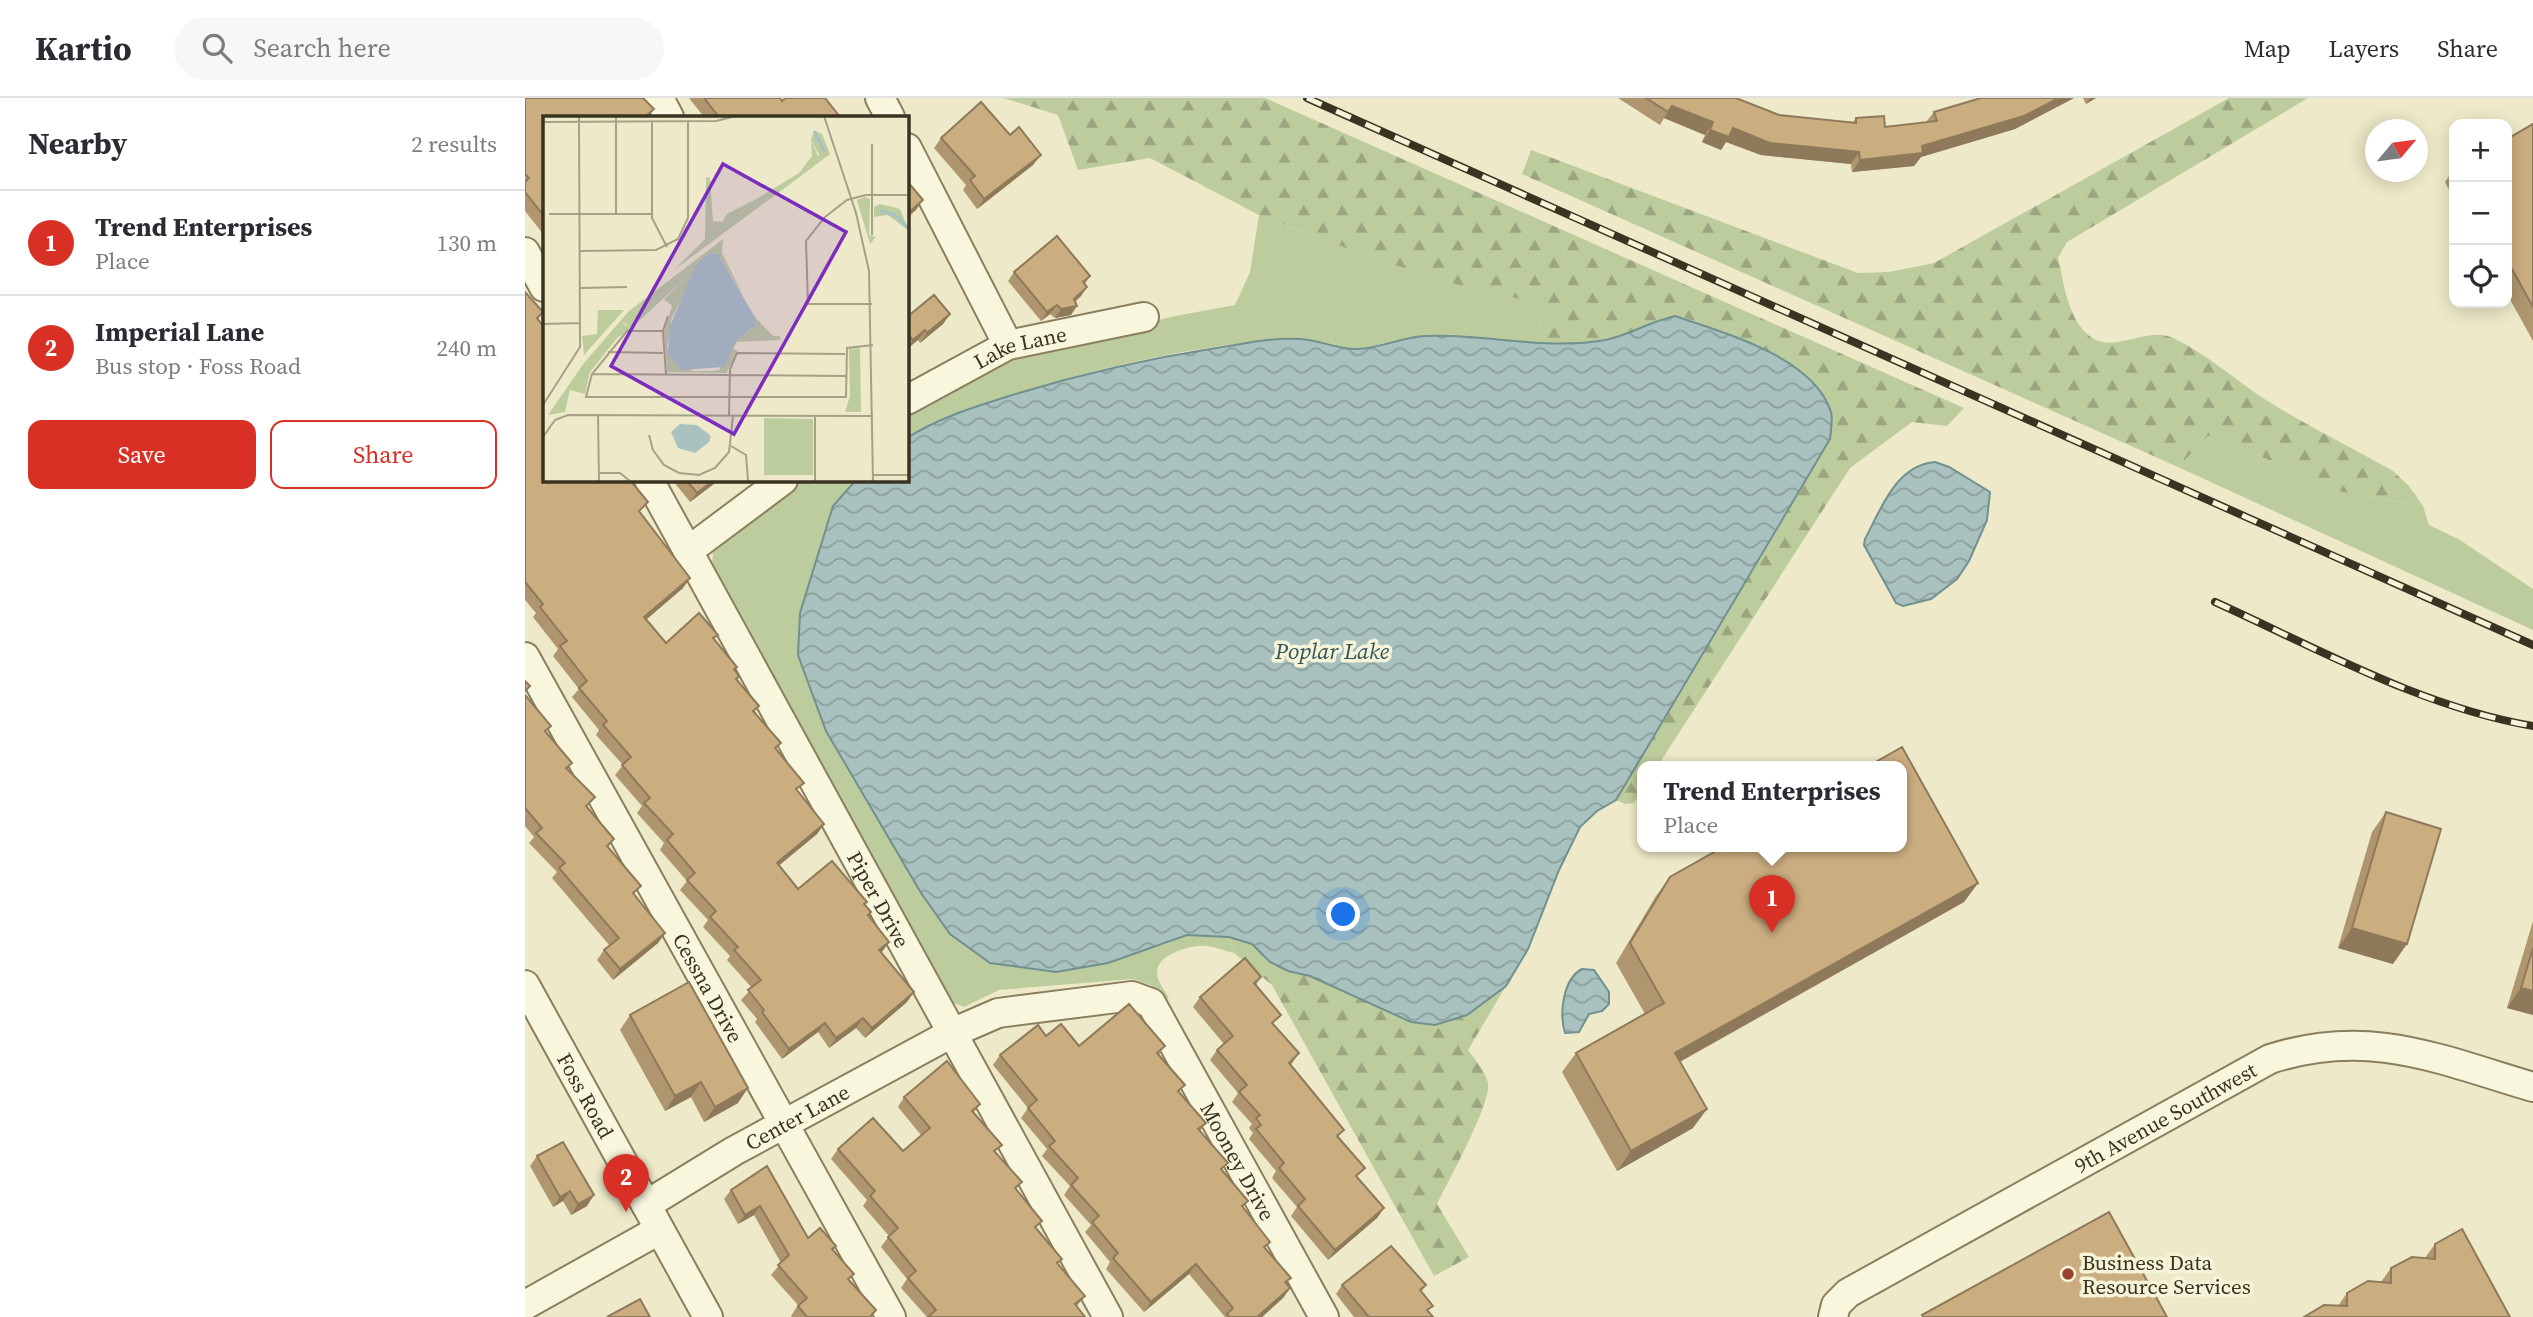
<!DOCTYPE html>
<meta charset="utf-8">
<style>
body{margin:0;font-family:"Source Serif 4",serif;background:#f7f7f7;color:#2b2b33}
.controls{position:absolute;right:21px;top:21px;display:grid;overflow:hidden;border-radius:14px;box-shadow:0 4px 18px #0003}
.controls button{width:63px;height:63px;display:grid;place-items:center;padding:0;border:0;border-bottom:2px solid #e1e1e2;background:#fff;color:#2b2b33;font:35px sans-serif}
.compass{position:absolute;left:1840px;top:21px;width:63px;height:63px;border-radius:50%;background:#fff;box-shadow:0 4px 18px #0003;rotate:61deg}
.you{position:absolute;left:819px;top:817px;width:24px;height:24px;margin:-18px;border:5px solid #fff;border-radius:50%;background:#1a73e8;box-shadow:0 0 0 10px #1a73e833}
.badge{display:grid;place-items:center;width:46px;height:46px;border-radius:50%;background:#d93025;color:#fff;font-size:23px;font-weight:700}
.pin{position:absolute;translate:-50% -58px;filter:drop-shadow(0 2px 4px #0008)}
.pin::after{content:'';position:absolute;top:37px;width:24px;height:21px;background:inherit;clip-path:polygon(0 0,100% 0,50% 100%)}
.popup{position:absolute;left:1112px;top:663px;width:270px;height:91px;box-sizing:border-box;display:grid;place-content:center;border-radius:14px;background:#fff;filter:drop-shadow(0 2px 5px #0005);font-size:23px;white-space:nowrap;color:#7c7c81}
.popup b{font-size:26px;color:#2b2b33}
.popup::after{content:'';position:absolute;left:50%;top:100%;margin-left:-14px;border:14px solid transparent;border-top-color:#fff}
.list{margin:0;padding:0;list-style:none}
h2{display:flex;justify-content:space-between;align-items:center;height:91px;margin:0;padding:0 28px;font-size:30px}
h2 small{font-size:23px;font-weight:400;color:#7c7c81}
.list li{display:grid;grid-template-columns:46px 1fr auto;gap:21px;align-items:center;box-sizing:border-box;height:105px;padding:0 28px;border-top:2px solid #e1e1e2}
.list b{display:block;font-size:26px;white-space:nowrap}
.list p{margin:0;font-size:23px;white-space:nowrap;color:#7c7c81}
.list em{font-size:23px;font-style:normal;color:#7c7c81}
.actions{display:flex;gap:14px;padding:21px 28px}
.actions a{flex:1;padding:16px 0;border:2px solid #d93025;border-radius:14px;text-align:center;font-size:24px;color:#d93025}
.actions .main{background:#d93025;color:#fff}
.icon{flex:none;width:38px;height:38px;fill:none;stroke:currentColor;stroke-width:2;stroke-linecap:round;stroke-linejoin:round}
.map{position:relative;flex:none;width:2008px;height:1219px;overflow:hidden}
header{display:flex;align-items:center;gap:42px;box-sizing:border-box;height:98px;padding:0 35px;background:#fff;border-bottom:2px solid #e1e1e2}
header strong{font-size:33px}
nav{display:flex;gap:38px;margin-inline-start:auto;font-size:24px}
.search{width:490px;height:63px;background:#f7f7f7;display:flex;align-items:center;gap:18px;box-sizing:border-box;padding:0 24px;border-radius:38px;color:#7c7c81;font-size:26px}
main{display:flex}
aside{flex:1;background:#fff}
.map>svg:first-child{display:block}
.grass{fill:#bdcc9d}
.forest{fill:url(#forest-firs)}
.water{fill:url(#water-waves);stroke:#70918f;stroke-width:2}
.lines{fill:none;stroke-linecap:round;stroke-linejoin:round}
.minor-casing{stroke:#8a7e5e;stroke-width:32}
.minor{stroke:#f8f6dc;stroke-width:28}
.rail-casing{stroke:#3b3321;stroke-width:8}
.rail{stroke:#f5f3d8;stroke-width:5;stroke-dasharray:16;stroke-linecap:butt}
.wall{fill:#af966e}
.shaded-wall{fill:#8e7a5a}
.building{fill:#cbae80;stroke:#8e7a5a;stroke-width:2}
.poi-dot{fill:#97442f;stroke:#f5f3d8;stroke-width:2.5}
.labels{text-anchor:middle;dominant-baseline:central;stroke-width:7;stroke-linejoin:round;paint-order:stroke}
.street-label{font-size:21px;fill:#3b3321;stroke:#f5f3d8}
.poi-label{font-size:21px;fill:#3b3321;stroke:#f5f3d8;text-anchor:start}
.water-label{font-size:23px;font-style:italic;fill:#31545a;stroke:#f5f3d8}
.inset-river{fill:none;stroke:#a9c2c0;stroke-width:3.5}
.inset-road{fill:none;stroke:#a6a186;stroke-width:2}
.view{fill:#7b2cbf;fill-opacity:0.15;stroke:#7b2cbf;stroke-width:3.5}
.inset-edge{fill:none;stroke:#3b3321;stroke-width:3.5}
</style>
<header>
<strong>Kartio</strong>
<div class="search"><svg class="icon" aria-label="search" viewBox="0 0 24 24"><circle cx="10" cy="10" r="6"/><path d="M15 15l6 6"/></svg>Search here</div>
<nav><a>Map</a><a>Layers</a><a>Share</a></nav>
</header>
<main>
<aside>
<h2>Nearby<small>2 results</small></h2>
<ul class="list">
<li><span class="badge">1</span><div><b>Trend Enterprises</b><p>Place</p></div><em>130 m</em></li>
<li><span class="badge">2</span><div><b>Imperial Lane</b><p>Bus stop · Foss Road</p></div><em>240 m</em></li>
</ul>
<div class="actions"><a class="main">Save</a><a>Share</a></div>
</aside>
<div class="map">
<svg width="2008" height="1219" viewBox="0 0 2008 1219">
<defs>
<pattern id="forest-firs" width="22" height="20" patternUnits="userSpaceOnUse" patternTransform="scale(1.75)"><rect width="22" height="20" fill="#bdcc9d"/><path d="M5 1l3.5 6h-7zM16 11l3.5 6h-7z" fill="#9ba680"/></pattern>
<pattern id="water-waves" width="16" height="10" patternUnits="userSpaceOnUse" patternTransform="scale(1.75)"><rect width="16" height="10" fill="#a9c2c0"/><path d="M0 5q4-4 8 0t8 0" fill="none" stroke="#8b9e9c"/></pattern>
</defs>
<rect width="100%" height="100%" fill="#eeeac9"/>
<g class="grass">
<path d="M734,117C826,152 912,182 1009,204C1020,217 1015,230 1012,246C975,245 938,237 901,238C878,239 857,250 833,251C812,252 792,240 771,241C676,245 580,268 489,296C452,308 414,319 382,340V313L483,259L650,218L710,207L725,174Z"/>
<polygon points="1683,338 1691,338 1812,393 1898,408 1904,427 1935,442 2008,491 2008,532 1653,369"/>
<path d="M277,382H331L308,408L275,515L273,557L301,633L396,795L425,836L465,865L638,847L662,837L704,839L709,855C700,853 691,849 682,848C668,846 631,856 632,875C632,883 640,893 644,900L641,902L626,887L608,881L474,892L439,909L426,904L187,467L188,452L192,445Z"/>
</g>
<g class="forest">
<path d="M479,0H740L1439,310L1422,328L1387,324L1325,370L1132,669H1118L1117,691L1109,705L1100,706L1091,702L1305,341C1313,275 1239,249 1187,231C1176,227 1159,217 1147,218C1130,220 1122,230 1108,234C1076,244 1045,246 1012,246C1015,230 1020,217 1008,204L926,185L848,160L734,117L625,60L553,72L533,17Z"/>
<path d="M1704,0H1783L1542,144L1533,160C1539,185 1542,216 1561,235C1586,260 1620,227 1648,240C1681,255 1710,282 1741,302C1782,328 1826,349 1868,373L1884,388L1898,408L1812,393L1691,338H1683L1653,369L997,76L1006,52L1333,175L1364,174L1409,165Z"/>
<path d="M704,839L727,846L746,864L763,873L785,878L886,924L910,927L942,917L981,888L943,952C950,962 960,972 963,985C967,1004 923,1084 912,1106L944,1159L909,1178L747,887L709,855Z"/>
</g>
<g class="water">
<path d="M1150,218C1199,235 1289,259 1306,314C1308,322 1306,332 1305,341L1091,702L1072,713L1055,729L1034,772L1003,851L981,888L942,917L910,927L886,924L785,878L763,873L745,864L727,846L704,839L662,837L583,865L531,874L465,865L425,836L396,795L301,633L273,557L275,515L308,408L331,382H382V340C413,320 449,309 484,298C552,277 620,261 691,250C718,246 747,239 775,241C795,242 814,252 833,251C856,250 878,239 900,238C961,235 1018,253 1080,242C1106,237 1125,223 1150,218Z"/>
<path d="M1410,364L1424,369L1465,394L1462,422L1444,463L1432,481L1406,501L1378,508L1371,505L1339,447L1340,441C1356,411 1371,367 1410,364Z"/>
<path d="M1057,871L1069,872L1084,894V906L1077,913L1064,916L1054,934L1040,935C1034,915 1038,881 1057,871Z"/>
</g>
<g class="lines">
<g class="minor-casing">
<g id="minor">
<polyline points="134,0 144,19"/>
<polyline points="355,0 365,19"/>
<polyline points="382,50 483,247"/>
<polyline points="0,154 19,189"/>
<path id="s1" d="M382,302L483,247L619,219"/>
<path id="s2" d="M124,382L583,1219"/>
<polyline points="163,453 258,382"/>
<path id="s3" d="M0,559L366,1219"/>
<path id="s4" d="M0,887L183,1219"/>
<path id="s5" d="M121,1107L209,1053L427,935L473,915L607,898L626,905L799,1219"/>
<polyline points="0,1207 134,1132"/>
<path id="s6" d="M1308,1219L1311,1207L1323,1195L1745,961C1844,929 1913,961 2008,989"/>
</g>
</g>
<use href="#minor" class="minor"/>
<g class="rail-casing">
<g id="rail">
<polyline points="782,0 2008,547"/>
<path d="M1690,504C1792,550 1896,609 2008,628"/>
</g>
</g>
<use href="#rail" class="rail"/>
</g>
<g class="wall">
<polygon points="0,0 129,11 123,19 19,19 19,137 0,113"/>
<polygon points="164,0 255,0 257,3 315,19 179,19"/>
<polygon points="1093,0 1211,0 1254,17 1328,24 1331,20 1360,29 1401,24 1409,14 1456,0 1549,0 1490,31 1396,59 1389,68 1327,74 1326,66 1236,57 1201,44 1196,52 1177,44 1180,37 1139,20 1135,27"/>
<polygon points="1558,0 1571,0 1561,6"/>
<polygon points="2008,26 2008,243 1982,196 1982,41"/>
<polygon points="416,40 508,67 452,111 438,92 441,87 409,50"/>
<polygon points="1929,71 1929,101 1920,84"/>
<polygon points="489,174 565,178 560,186 556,198 550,203 546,217 530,220 525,216 516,223 483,183"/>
<polygon points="0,194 18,214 13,221 19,382 115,415 158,490 121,522 141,545 189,542 214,578 212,582 252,651 273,693 299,726 292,736 254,767 273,791 342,804 340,807 344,817 364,844 356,855 382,904 340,940 331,930 304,950 293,934 257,961 230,924 232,921 216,902 227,890 202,862 205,858 178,829 183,822 155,792 162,783 135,752 139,745 112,715 117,708 90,677 98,667 71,637 74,632 47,599 54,591 28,558 33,551 8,519 11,515 0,502"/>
<polygon points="425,216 418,226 395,245 393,242 382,251 382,219"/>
<polygon points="150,382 194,382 165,404 149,384"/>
<polygon points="0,597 43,671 62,710 89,741 83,749 109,797 140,835 133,845 88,882 72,862 79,852 85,848 27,780 32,774 4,745 9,739 0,728"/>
<polygon points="1861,714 1868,866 1813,850 1847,734"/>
<polygon points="1145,779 1453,785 1439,804 1155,964 1168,1030 1092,1073 1037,974 1051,955 1120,916 1091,865 1131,798"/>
<polygon points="2008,823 2008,917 1982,910"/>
<polygon points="736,879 731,887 749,928 774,955 766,967 814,1039 833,1080 859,1110 852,1120 803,1162 766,1118 772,1109 747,1080 751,1073 724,1041 728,1035 724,1030 727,1026 707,1004 713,995 685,962 692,952 699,946 668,909 675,899"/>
<polygon points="105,917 213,1005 179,1024 166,999 140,1013 95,932"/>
<polygon points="521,938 554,948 640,948 634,956 655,995 681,1025 675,1033 718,1110 745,1144 740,1150 762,1186 765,1190 758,1200 737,1219 700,1219 664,1176 619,1214 581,1171 585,1164 560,1134 566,1127 539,1097 545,1088 517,1058 522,1051 496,1020 503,1010 468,967 475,957"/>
<polygon points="379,999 455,1006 449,1014 492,1091 511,1131 533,1167 560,1198 551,1209 560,1219 402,1219 376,1190 382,1181 356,1149 364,1138 338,1108 342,1102 306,1061 313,1051 378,1053 396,1037 373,1009"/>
<polygon points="12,1058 62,1108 46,1117 38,1103 28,1109 5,1068"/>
<polygon points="242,1068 283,1140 311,1148 308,1152 324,1182 351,1212 346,1219 267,1219 266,1218 273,1207 246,1177 256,1165 229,1117 213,1126 199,1101 206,1092"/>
<polygon points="1910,1146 1985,1219 1813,1208 1822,1195 1856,1184 1866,1170 1900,1160"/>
<polygon points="817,1187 901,1187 896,1194 903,1214 908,1219 829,1219 811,1196"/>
</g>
<g class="shaded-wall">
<polygon points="1534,0 1549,0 1490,31 1396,59 1389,68 1327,74 1335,62 1397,48"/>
<polygon points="1565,0 1571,0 1561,6"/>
<polygon points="1147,8 1188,24 1180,37 1139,20"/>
<polygon points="1208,30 1334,54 1326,66 1236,57 1201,44 1196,52 1177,44 1185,32"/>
<polygon points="516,57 508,67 452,111 459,101"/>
<polygon points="398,102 391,112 382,120 382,116"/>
<polygon points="562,189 556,198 543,210 549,201"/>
<polygon points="532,207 525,216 516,223 522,214"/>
<polygon points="552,208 546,217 530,220 536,211"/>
<polygon points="425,216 418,226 395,245 402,235"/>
<polygon points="400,232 393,242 382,251 388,242"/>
<polygon points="189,382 194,382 165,404 172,395"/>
<polygon points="165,480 158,490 112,529 119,519"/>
<polygon points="299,726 292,736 245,775 252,765"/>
<polygon points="1453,785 1439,804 1136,974 1150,955"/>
<polygon points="1827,830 1882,846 1868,866 1813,850"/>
<polygon points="140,835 133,845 88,882 95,871"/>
<polygon points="364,844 357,854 347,862 354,852"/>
<polygon points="1996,890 2008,893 2008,917 1982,910"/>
<polygon points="389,894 382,904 340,940 347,930"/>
<polygon points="338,920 331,930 304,950 311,940"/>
<polygon points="300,925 293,934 257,961 264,951"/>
<polygon points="176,984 166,999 140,1013 150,998"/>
<polygon points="223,990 213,1005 179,1024 190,1009"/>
<polygon points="1182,1011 1168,1030 1092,1073 1106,1053"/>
<polygon points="45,1093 38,1103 28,1109 35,1099"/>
<polygon points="69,1097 62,1108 46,1117 53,1106"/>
<polygon points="235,1108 229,1117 213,1126 220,1117"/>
<polygon points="859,1110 852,1120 803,1162 810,1152"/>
<polygon points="671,1166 664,1176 619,1214 626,1204"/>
<polygon points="765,1190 758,1200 737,1219 732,1219"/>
</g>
<g class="building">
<polygon points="0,0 118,0 129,11 120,19 19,19 19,118 0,94 0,84 4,80 0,76"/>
<polygon points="179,0 255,0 257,3 261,0 300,0 315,19 194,19"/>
<polygon points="1121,0 1211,0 1254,17 1331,25 1331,20 1359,18 1360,29 1412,23 1409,14 1456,0 1534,0 1499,18 1397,48 1398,55 1335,62 1334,54 1245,45 1208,30 1204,39 1185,32 1188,24 1147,8 1143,14"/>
<polygon points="456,4 485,37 494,29 516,57 459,101 445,82 450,78 416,40"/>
<polygon points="2008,26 2008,209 1982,162 1982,41"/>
<polygon points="382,83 398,102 382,116"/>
<polygon points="532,138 565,178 558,184 562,189 549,201 552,208 536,211 532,207 522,214 489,174"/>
<polygon points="0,194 18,214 12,220 19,229 19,382 105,382 123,404 114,413 165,480 119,519 141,545 174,515 193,537 188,540 212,569 209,571 214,578 211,581 234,608 228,613 256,645 250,650 279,685 271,691 299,726 252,765 273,791 307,763 342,804 339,806 346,814 343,817 364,844 354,852 389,894 347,930 338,920 311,940 300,925 264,951 237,914 239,912 223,892 236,882 209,852 213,849 185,819 191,813 162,782 170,775 142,742 148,736 119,705 125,700 97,667 106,659 78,627 82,623 54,590 62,583 35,548 42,543 15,509 18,506 0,484"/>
<polygon points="409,197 425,216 402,235 400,232 388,242 382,235 382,219"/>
<polygon points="161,382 189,382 172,395"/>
<polygon points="0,583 5,588 0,593"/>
<polygon points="0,597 26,628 20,633 47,665 41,670 70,699 61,708 89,741 82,748 116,788 108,795 140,835 95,871 79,852 94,840 34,770 40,765 11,735 17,730 0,710"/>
<polygon points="1377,649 1453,785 1150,955 1182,1011 1106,1053 1051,955 1139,905 1105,845 1145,779 1198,749 1376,749 1376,669 1342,669"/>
<polygon points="1861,714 1916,731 1882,846 1827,830"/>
<polygon points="2008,850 2008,893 1996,890"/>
<polygon points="720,860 736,879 729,885 756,917 747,925 774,955 764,965 819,1032 812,1038 840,1070 831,1078 859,1110 810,1152 773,1108 780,1101 754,1070 759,1065 731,1031 736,1027 731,1020 735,1017 714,994 722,987 692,952 708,938 675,899"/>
<polygon points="164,884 223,990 190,1009 176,984 150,998 105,917"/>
<polygon points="604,906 640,948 632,955 660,987 653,993 681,1025 673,1031 703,1065 696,1071 723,1103 717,1108 745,1144 739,1149 766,1180 760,1184 765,1190 732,1219 704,1219 702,1216 708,1210 671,1166 626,1204 588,1160 593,1155 567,1124 574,1118 546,1087 553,1080 524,1048 530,1043 503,1010 512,1002 475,957 513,927 521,938 536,926 554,948"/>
<polygon points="422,963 455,1006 447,1013 477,1047 469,1053 497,1084 490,1090 517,1123 510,1129 537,1161 532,1165 560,1198 550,1206 560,1219 403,1219 411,1212 383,1180 391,1173 363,1139 373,1130 345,1098 350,1093 313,1051 348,1020 378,1053 405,1030 379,999"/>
<polygon points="38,1044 69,1097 53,1106 45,1093 35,1099 12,1058"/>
<polygon points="242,1068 283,1140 295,1130 311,1148 307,1151 329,1176 323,1181 351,1212 345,1219 282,1219 273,1208 282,1200 253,1167 264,1157 235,1108 220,1117 206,1092"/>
<polygon points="1584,1114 1642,1219 1398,1219 1397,1217"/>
<polygon points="1937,1131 1985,1219 1779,1219 1799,1207 1822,1208 1822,1195 1843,1183 1866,1185 1866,1170 1887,1159 1910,1161 1910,1146"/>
<polygon points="866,1148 901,1187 895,1192 908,1208 902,1212 908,1219 844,1219 817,1187"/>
<polygon points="115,1201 125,1219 82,1219"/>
</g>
<circle class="poi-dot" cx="1543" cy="1176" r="7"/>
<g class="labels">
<g class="street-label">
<text stroke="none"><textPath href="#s1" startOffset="126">Lake Lane</textPath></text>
<text stroke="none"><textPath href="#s2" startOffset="478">Piper Drive</textPath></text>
<text stroke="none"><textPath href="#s3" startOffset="378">Cessna Drive</textPath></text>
<text stroke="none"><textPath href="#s4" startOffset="126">Foss Road</textPath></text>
<text stroke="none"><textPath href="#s5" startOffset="175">Center Lane</textPath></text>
<text stroke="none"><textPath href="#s6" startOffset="392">9th Avenue Southwest</textPath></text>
<text stroke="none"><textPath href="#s5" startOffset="737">Mooney Drive</textPath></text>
</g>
<g class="poi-label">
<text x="1557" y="1164">Business Data<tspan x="1557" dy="24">Resource Services</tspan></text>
</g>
<g class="water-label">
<text x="807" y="553">Poplar Lake</text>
</g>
</g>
<g transform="translate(18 18)">
<rect width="366" height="366" fill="#eeeac9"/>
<path d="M268,23L275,41L258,60L197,105L196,99L215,82L256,57L269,40ZM322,81L327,83L326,119L333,121L327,128L314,84ZM145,160L149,162L128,204L124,232L149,255H170L176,254L192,226H194L190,233L195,235L183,257L124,256L121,216L129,190L121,183ZM79,207L90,213L75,221L47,256L42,278L27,274L22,296L5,299L41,247L81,214ZM317,232L318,296H302L307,280L306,233Z" fill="#bdcc9d"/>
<path d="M272,15L279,18L287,38L258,60L276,39L268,23ZM163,61L167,62L170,105L179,106L184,98L215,82L196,99L197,105L131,154L162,123ZM337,88L357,93L366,115L345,99L331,101V91ZM180,123L179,137L200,179L175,138L167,137L154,147L149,162L145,160L88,212L80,206L81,214L45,249L41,247L86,195ZM55,194H81L41,239L39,220L54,218ZM212,201L230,220H237V224L192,226L210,212Z" fill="#bdcc9d"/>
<path d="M221,302L270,303V359H221Z" fill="#bdcc9d"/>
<path d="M167,137L175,138L212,201V210L192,226L181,251L139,254L125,238L126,212L154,147ZM137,308L154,309L168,320L166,326L152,337L135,332L128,316Z" fill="#a9c2c0"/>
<path class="inset-river" d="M271,15L282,36M337,95L352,99L366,113"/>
<path class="inset-road" d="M73,0V98M281,0L313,97L326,155L330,365M0,6L173,5L193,0M109,6V102L124,131M329,28V119M6,98H109M37,135L113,134L135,123L145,102V6M37,172L84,171M329,188H265L263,125L282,101L304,84L323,79H366M0,208L37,207M120,215H84L49,258L43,281H303L304,232L330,229M65,236L120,237M49,258L303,260M123,259L120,215L125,200M0,289L37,231L36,0M55,299L56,365M186,299L187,253L194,237L302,238M272,300V365M106,319L110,334L121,349L136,357L156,359L172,352L186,336L190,300M0,321L12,304L25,299L330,300M188,330L203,339L205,365M56,357H77L87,365M330,359H366"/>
<path class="view" d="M180,48L303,116L191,318L68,250Z"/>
<rect width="366" height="366" class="inset-edge"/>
</g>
</svg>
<div class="controls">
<button>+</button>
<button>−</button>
<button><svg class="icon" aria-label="locate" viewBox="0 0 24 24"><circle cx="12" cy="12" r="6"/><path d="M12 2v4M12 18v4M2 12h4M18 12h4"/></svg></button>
</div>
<svg class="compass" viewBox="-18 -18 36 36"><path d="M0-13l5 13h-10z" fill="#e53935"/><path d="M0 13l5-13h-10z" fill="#7c7c81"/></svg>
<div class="you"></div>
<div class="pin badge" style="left:1247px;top:835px">1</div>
<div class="popup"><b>Trend Enterprises</b>Place</div>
<div class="pin badge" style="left:101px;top:1114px">2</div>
</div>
</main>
